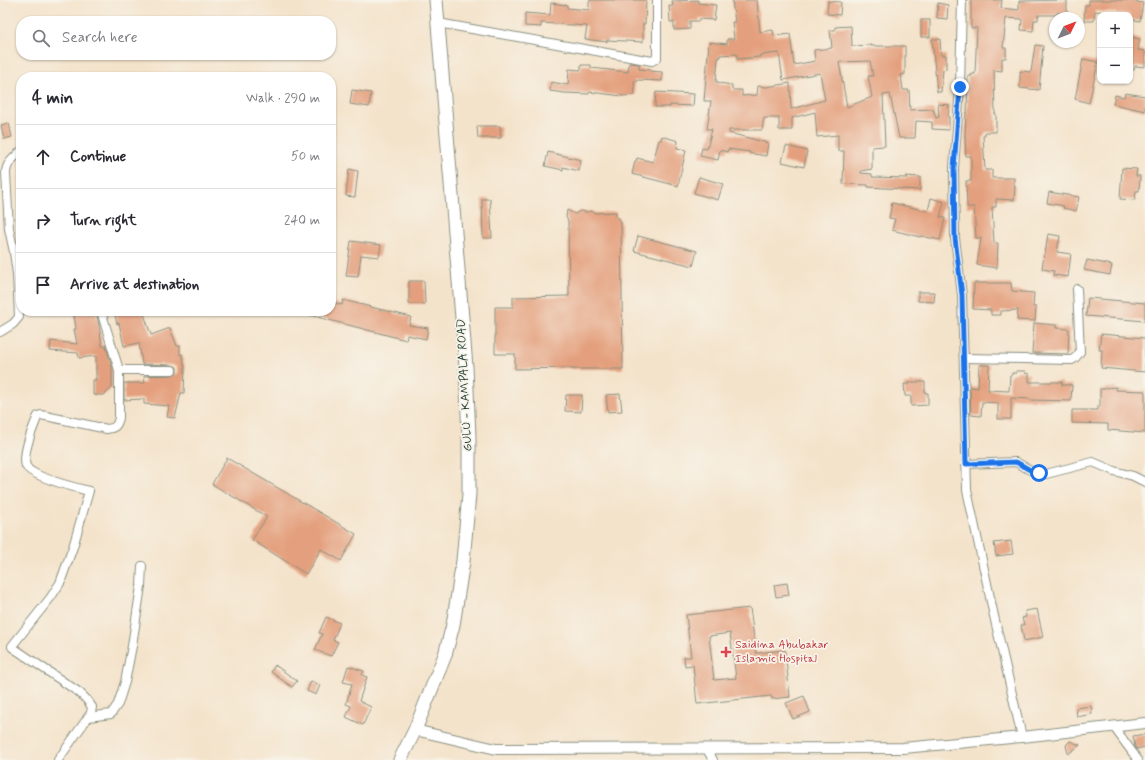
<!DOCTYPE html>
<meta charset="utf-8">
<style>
body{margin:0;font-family:Mynerve,sans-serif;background:#f2f2f3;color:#2b2b33}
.controls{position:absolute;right:12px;top:12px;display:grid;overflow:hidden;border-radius:8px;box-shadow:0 1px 3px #0004}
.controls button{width:36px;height:36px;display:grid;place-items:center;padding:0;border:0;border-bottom:1px solid #e1e1e2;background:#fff;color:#2b2b33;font:20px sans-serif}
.compass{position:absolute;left:1049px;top:12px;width:36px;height:36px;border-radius:50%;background:#fff;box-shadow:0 1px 3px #0004;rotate:47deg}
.stop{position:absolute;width:12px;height:12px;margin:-9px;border:3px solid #1a73e8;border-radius:50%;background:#fff}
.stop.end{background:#1a73e8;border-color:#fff;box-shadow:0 1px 4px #0008}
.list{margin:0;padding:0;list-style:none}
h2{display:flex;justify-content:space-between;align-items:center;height:52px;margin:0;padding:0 16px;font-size:17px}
h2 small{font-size:13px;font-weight:400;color:#7c7c81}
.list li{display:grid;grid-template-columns:26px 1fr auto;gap:12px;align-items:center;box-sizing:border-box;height:64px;padding:0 16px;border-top:1px solid #e1e1e2}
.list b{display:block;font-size:15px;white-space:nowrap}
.list em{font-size:13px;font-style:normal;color:#7c7c81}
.icon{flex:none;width:22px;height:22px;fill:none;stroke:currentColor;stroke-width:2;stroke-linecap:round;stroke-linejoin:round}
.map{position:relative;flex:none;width:1145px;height:760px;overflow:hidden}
.search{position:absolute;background:#fff;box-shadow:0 1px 3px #0004;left:16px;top:16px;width:320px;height:44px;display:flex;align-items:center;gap:10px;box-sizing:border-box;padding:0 14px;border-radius:16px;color:#7c7c81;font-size:15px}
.panel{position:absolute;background:#fff;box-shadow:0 1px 3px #0004;left:16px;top:72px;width:320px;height:244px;border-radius:16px}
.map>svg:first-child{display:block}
.building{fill:#e4a07e;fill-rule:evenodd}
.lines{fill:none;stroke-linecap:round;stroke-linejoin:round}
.minor-casing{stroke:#8a9080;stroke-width:10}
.tertiary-casing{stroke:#8a9080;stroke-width:12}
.primary-casing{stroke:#8a9080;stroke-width:15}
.minor{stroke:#fff;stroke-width:8}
.tertiary{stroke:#fff;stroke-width:10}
.primary{stroke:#fff;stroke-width:13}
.route{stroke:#1a73e8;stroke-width:5}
.health-dot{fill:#e0444e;stroke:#f7f3e8;stroke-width:1.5}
.labels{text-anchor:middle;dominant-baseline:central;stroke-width:3.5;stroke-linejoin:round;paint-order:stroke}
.street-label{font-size:12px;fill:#1f3d34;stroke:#f7f3e8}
.health-label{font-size:12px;fill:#be3a42;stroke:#f7f3e8;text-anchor:start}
</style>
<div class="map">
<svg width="1145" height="760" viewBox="0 0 1145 760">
<rect width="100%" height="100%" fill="#f7f3e8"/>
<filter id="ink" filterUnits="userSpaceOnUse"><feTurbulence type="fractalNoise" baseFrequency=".025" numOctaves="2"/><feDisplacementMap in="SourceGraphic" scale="8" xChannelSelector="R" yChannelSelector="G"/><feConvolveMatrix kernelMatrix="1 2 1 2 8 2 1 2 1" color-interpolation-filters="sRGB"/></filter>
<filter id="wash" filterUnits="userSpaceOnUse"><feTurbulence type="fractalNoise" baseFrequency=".012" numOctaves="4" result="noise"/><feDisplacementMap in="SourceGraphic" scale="16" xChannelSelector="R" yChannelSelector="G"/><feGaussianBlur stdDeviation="0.9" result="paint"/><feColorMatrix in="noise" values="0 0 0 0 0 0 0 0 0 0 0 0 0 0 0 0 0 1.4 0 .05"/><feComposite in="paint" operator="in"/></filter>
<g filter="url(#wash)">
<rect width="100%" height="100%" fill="#f4e3cb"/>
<g id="blocks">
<g class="building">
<polygon points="592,0 646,0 645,24 643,24 643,42 607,40 607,42 585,39 587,26 541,23 541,27 525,26 525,13 550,15 551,3 567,5 567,8 589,10 589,1"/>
<polygon points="698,0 698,3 716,5 714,20 699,19 699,21 690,21 690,29 674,30 674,22 670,22 669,6 673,6 672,1"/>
<path d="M732,0H757L760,32L773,30L774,36L790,34L794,65L815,61L814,50L832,48L830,30H835V27L851,26L852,46L871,45V46H905V74L901,75L903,90H909L910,110L933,109L936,118L939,117L938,104L949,105L948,117H949V130L932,129V122L916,121L915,138H899L890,94L883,95L885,146L872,147V169L861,171V173L872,174V177L907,178L906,176L920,177V190L868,187V185L843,184L844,151H838V135L817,137L815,112L792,118V130H779V118H764L762,130H729V133L768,143L766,156L749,153L750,152L728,149L727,152L720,150L718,160L700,156L702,148L707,149L712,129H707L711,101H704L709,42L727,44V39H734L732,22H735ZM779,53L783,80L820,73L825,100L791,109L790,83L766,87L758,86L757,95L742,96V90H732V85L719,83V82H716L718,58H720V55L737,54V59L760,57V55ZM870,61L873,76H868L872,97L847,107L839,62Z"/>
<polygon points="971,0 1002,0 1001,8 1019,10 1019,1 1067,0 1067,13 1057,13 1057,15 1038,15 1038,20 1034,20 1033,31 1021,30 1022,19 1006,18 1003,48 1006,48 1006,58 1002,58 1002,71 994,70 995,114 996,114 996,132 985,132 985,136 983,136 985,170 992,170 992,178 1014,178 1014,185 1015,186 1014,200 996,199 996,207 992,207 994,243 998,243 997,268 977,265 981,238 976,238 974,207 967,207 966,181 971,181 971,156 966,156 965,137 966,113 967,113 968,76 972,76 971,74 975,74 977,28 971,28"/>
<polygon points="1089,0 1128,0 1143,3 1140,21 1130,19 1130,15 1128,14 1095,11 1094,21 1084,21 1085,5 1089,5"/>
<polygon points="828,1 841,2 840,15 827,14"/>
<polygon points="938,3 948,5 947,19 937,18"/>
<rect x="921" y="20" width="9" height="17"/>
<polygon points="1130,37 1140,39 1138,50 1145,51 1145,67 1135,66 1134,70 1130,70"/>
<polygon points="932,39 940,39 941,55 946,55 946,69 943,70 941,92 937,92"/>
<polygon points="1035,45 1043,46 1039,90 1020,88 1020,71 1031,72"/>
<polygon points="1083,59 1098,62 1089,103 1075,99"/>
<polygon points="629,63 639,64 639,69 651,70 650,71 662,72 662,81 638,80 638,81 634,81 635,95 622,96 590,92 589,94 564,93 550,91 551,82 568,85 569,69 581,70 581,65 591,65 591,68 628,72"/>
<polygon points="352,90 371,93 369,107 350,104"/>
<polygon points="656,92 694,94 693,106 670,105 670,107 655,107"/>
<polygon points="1125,93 1145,96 1145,111 1113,104 1115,95 1124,97"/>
<polygon points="9,123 12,137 4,139 1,125"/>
<polygon points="477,126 500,126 501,138 478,138"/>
<polygon points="662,136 678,141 677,148 686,150 678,186 632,174 635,161 636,161 637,158 653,162 659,140 661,140"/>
<polygon points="786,146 807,151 804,167 782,162"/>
<polygon points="548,152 581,160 579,171 563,167 563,170 545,166"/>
<polygon points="1122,168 1137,169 1136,176 1140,176 1139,191 1136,191 1135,200 1120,199"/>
<polygon points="349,169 358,171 355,197 346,196"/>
<polygon points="699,177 723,184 718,200 694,193"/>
<polygon points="1049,192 1079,197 1076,211 1063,208 1064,206 1047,203"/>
<polygon points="931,198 944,202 940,217 945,218 940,240 921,236 920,237 892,230 895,219 889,218 892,203 928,211"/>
<polygon points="482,199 490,199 492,238 483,238"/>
<polygon points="567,210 575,214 580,211 586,212 591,211 595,213 616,212 616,217 619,218 621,223 623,369 570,369 570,368 515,369 515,354 495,354 495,307 513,307 513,297 569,296 568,221 566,217"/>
<polygon points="1048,234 1060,236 1057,252 1071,254 1068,277 1053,275 1054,271 1042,269 1044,254 1045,254"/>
<polygon points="638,236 697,251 693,266 634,251"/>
<polygon points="351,241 381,245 379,257 361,255 358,277 346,276"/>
<polygon points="1087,260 1112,265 1110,275 1084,270"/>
<polygon points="409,281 424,281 425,304 409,304"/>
<polygon points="974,283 1011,283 1012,291 1034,293 1033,307 1036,307 1035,321 1017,320 1018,310 1001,311 1001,315 991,315 991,310 973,309"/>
<polygon points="918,292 935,292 934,302 918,301"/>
<polygon points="1088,298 1145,303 1145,321 1086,316"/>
<polygon points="343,300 411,317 409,325 428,328 426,339 407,335 406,340 306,314 306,311 331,311 331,302 342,305"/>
<polygon points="96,311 99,325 102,346 106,346 112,367 112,388 104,395 93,395 93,380 96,380 96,356 79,358 78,353 50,351 51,341 77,344 74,329 76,329 74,314"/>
<polygon points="114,311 143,311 151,335 170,328 177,346 180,346 180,355 182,354 185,368 184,393 181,393 175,418 167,417 169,406 144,404 144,399 124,400 124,383 145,383 144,376 172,375 177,373 177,367 172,365 142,364 139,343 124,346 119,323 117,324"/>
<polygon points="1034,323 1056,325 1056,328 1069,329 1068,354 1032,353"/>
<polygon points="1101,334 1145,338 1145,372 1101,368 1102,350 1099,350"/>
<polygon points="979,365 989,365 988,390 1009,391 1010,375 1012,375 1012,373 1016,373 1016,371 1025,371 1025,373 1029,374 1029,382 1062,382 1062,385 1072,385 1071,401 1030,400 1030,399 1011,398 1011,419 998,419 998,403 982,402 981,416 971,415 970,387 978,388"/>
<polygon points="910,382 925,382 925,393 928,393 928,405 911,406 911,396 905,396 904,384 910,384"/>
<polygon points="1116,387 1116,390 1145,391 1145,433 1108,430 1108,424 1072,423 1072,410 1098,410 1098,406 1100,407 1100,389 1105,389 1105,388"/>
<polygon points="620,394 622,411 608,412 606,395"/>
<polygon points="566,395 582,395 581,412 565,411"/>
<polygon points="227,458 356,534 341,561 321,549 306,574 252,540 267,517 212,484"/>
<polygon points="1011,541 1013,554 996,556 994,543"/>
<polygon points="787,583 789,595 776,597 774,585"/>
<path d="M750,608L756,653L785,650L790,697L772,699L771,696L697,704L693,665L685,666L684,657H691L686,615ZM730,633L736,678L714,680L709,636Z"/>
<polygon points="1037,609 1043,637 1024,641 1021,625 1024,625 1022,618 1026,617 1025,611"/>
<polygon points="326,617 340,623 333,640 338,642 331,656 315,650 322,634 319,633"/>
<polygon points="275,665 297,681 292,687 271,672"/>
<polygon points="348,666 364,671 362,675 367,677 359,701 371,707 363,725 346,717 351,706 346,704 352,684 343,682"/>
<polygon points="311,681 320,685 316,695 307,691"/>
<polygon points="804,696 810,712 793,719 786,703"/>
<polygon points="1091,706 1092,714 1077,717 1076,708"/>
<polygon points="1145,734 1145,747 1137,749 1135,747 1133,736"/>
<polygon points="1070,741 1080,745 1068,754 1066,745"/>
</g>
</g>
</g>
<g filter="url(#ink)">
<use href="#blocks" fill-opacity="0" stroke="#8a9080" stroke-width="1"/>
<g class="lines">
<g class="minor-casing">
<g id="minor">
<polyline points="962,0 960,87 954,168 955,238 962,295 967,490 994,616 1022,737"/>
<polyline points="438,23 652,61 657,58 657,0"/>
<polyline points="101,311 119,370"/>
<path d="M0,332L13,324L19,317L17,274L14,252L9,229L6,173C6,163 14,158 21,151"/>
<polyline points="964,358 1072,360 1076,357 1080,352 1077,289"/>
<polyline points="966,464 1016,462 1030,470 1046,474 1093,462 1114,471 1133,476 1145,482"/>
<polyline points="88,717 111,714 118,704 125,682 132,646 141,586 142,566"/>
<polyline points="1113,726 1138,760"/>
<polyline points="707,749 713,760"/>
<path d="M58,760L91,713L92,707L87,700L80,693L12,647V646L51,597L60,583L73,547L89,491C77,488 31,477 26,466C22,454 32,430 37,418L38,416L41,415L107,429C115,428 117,426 119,418V370H172"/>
</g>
</g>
<g class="tertiary-casing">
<polyline id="tertiary" points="415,730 496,749 903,748 1022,737 1145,723"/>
</g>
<g class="primary-casing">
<polyline id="primary" points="400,760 415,730 445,655 453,625 463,561 469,494 469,437 466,367 436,0"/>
</g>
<use href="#minor" class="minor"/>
<use href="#tertiary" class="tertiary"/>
<use href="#primary" class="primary"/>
</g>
</g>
<g class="lines" filter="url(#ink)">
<polyline class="route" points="960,87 954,168 955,238 962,295 966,464 1016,462 1030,470 1039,473"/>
</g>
<path class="health-dot" d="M724 646h4v4h4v4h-4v4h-4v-4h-4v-4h4z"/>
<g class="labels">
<g class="street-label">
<text transform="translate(465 385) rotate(-93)">GULU - KAMPALA ROAD</text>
</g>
<g class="health-label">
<text x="735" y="645">Saidina Abubakar<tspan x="735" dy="14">Islamic Hospital</tspan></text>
</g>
</g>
</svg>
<div class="controls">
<button>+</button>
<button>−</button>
</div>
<svg class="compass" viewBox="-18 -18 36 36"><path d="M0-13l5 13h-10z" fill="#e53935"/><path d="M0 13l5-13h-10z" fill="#7c7c81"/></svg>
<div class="stop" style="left:1039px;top:473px"></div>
<div class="stop end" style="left:960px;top:87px"></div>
<div class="search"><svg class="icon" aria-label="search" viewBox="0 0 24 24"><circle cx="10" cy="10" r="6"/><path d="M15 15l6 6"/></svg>Search here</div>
<section class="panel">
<h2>4 min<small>Walk · 290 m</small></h2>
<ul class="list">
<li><svg class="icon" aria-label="ahead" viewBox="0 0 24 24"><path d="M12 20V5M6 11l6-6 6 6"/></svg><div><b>Continue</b></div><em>50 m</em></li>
<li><svg class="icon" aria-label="right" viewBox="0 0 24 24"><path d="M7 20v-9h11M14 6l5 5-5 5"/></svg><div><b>Turn right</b></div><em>240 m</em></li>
<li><svg class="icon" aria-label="arrive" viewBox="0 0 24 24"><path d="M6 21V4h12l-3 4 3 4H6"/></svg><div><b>Arrive at destination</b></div></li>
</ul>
</section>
</div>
